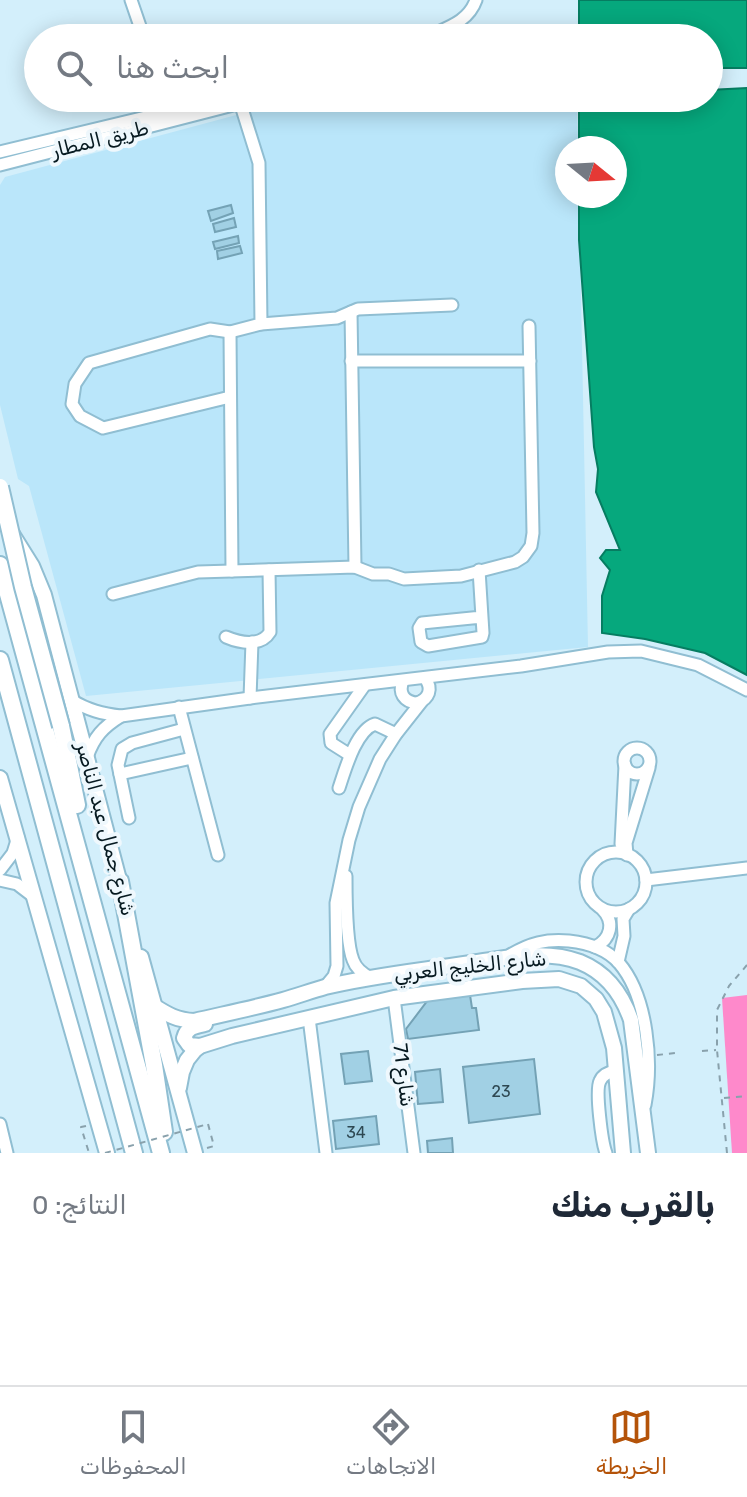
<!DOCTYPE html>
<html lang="ar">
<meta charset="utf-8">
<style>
body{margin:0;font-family:Rubik,"Noto Naskh Arabic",sans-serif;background:#f6f6f7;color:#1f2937;direction:rtl}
.compass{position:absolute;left:555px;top:136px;width:72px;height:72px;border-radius:50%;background:#fff;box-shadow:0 4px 20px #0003;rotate:108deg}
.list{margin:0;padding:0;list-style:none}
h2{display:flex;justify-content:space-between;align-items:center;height:104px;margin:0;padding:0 32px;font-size:34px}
h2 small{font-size:26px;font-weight:400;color:#747a83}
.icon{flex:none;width:44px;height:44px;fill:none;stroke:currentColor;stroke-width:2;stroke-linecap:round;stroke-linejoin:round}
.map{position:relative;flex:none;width:747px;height:1153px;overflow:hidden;direction:ltr}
.search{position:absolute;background:#fff;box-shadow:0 4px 20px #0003;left:24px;right:24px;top:24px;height:88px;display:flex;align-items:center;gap:20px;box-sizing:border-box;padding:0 28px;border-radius:44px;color:#747a83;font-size:30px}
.sheet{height:232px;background:#fff}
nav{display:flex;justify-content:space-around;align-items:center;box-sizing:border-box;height:112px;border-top:2px solid #e0e1e3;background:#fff;font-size:22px;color:#747a83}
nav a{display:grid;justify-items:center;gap:4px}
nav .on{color:#b45309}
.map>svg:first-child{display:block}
.built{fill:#bae6fa}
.green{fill:#fe89cb}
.water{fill:#06a87d;stroke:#067d61;stroke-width:2}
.building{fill:#a1d0e4;stroke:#74a2b5;stroke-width:2}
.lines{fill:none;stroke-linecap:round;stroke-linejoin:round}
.minor-casing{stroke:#90bed2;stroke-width:15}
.major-casing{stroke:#90bed2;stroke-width:18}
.highway-casing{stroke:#90bed2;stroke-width:20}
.path{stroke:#89a1ac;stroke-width:2;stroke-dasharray:6 6;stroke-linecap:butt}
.minor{stroke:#fff;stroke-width:11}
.major{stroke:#fff;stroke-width:14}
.highway{stroke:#fff;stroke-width:16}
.highway-bridge-casing{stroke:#90bed2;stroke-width:20;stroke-linecap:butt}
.path-bridge{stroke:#89a1ac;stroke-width:2;stroke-dasharray:6 6;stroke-linecap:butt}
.highway-bridge{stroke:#fff;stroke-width:16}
.labels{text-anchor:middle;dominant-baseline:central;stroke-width:8;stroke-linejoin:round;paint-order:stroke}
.number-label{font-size:16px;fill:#2e4852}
.street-label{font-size:20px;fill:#071a21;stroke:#eff8fd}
</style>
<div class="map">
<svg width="747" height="1153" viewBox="0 0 747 1153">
<rect width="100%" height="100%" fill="#d3effb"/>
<polygon class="built" points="526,98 577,98 578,148 567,148 567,196 579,196 588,647 86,696 29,486 18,479 0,405 0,185 5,177 263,108"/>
<polygon class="green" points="747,995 747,1153 732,1153 722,998"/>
<g class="water">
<polygon points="579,0 747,0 747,68 709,68 709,38 579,38"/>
<polygon points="747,88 747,675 705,653 645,639 602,633 602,596 610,570 600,558 606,550 620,550 596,492 598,469 594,447 579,240 579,196 615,196 615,148 579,148 579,98 709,98 709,90"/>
</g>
<g class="building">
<polygon points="231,205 233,213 211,221 208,211"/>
<polygon points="234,218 236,227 215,232 213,224"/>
<polygon points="238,236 239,243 215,249 213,242"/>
<polygon points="240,246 242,253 218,259 217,251"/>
<polygon points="470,995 472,1008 476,1008 479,1030 408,1039 406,1029 428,1000"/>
<polygon points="368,1051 372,1081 345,1084 341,1054"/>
<polygon points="534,1059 540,1114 469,1123 463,1067"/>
<polygon points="440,1069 443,1102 418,1104 415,1072"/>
<polygon points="376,1116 379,1144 336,1149 333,1121"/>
<polygon points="452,1138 453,1153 428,1153 427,1141"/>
</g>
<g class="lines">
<g class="minor-casing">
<g id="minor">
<polyline points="131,0 144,38"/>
<path d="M425,38C445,28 468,23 476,0"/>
<polyline points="163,98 168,113"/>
<polyline points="239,99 259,163 261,324"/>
<polyline points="0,152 225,98"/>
<polyline points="0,165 241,103"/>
<polyline points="351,312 355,567"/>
<polyline points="230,332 232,571"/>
<polyline points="351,361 530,361"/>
<polyline points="230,397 103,428 80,416 72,404 75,384 89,363 210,329 230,332 261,324 337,318 358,309 452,305"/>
<polyline points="479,570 483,633 482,637 428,646 421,642 419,628 422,623 482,617"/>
<polyline points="113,594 198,572 355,567 373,574 389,574 404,579 461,576 515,562 523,557 531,546 533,533 529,326"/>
<path d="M226,637C240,643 261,647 270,632L269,570"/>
<path d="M403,681C398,693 404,702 417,703C429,699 433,689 425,678"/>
<polyline points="250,698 252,642"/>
<path d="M71,700C88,710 102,714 121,716L250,698L521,666L608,652L641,651L698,665L747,690"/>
<polyline points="179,707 218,855"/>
<circle cx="637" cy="761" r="13"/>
<polyline points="350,755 331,743 330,734 364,686"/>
<path d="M87,757C94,737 103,727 121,716"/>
<polyline points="120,774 192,758"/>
<path d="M339,788C345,770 356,730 375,724L396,734"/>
<polyline points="129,818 118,765 122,749 132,743 184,729"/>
<polyline points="621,844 625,765"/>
<circle cx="616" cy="882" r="30"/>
<polyline points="627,855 626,843 649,768"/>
<polyline points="0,870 13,853 18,837"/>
<path d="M346,876C346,896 346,943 353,960C356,969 363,974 371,978"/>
<polyline points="0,880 17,884 34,897"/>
<polyline points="646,880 747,868"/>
<path d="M595,947C611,939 615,922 602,909"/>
<path d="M510,955C530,943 546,939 569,941C587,943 606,948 619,963C648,997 653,1063 645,1105"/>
<polyline points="618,962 624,936 623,919 629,909"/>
<polyline points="325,987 334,976 337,966 336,903 349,840 359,807 380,759 396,734 422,701"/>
<polyline points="394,998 414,1153"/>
<polyline points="309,1018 326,1153"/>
<polyline points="0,1124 7,1153"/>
<path d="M606,1153C602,1143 595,1090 600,1081C603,1074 609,1072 616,1071"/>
</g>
</g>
<g class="major-casing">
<g id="major">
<polyline points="12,534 32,566 44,595 122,891"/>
<polyline points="0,778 107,1153"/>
<polyline points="141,957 195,1153"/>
<path d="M154,1006C168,1015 177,1020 194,1021C224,1014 254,1008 283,1000C297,996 311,991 325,987C370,976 418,971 464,964C501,959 544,948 580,962C607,973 622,994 631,1020L648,1153"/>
<path d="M200,1046L189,1045L184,1038C187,1027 195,1026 205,1024"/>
<polyline points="179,1088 182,1072 187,1060 195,1050 200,1046 232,1036 394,998 522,981 559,979 581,986 596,999 604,1012 614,1048 623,1153"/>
</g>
</g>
<g class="highway-casing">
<g id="highway">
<polyline points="0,565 161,1153"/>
<polyline points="0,660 134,1153"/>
<polyline points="61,726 77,805"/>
<polyline points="120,881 154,1065 164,1132"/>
</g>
</g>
<g class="path">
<polyline points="702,1051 716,1050"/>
<polyline points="657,1055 676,1053"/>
<polyline points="724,1098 747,1096"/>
<polyline points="86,1126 81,1127 89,1153"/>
<polyline points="207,1148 214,1146 208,1124"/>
<polyline points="727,1153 717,1050 717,1010 729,986 747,965"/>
</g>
<use href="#minor" class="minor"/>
<use href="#major" class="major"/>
<use href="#highway" class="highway"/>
<g class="highway-bridge-casing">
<polyline id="highway-bridge" points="0,487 23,587 61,726"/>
</g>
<polyline class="path-bridge" points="105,1153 208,1124"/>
<use href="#highway-bridge" class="highway-bridge"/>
</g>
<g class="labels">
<g class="number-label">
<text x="501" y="1091">23</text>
<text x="356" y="1132">34</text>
</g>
<g class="street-label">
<text transform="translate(100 139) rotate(-14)">طريق المطار</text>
<text transform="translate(106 829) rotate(75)">شارع جمال عبد الناصر</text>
<text transform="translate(470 966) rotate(-6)">شارع الخليج العربي</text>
<text transform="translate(404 1075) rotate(83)">شارع 71</text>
</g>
</g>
</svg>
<svg class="compass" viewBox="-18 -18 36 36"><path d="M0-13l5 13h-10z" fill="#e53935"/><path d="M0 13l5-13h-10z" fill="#747a83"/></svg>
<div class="search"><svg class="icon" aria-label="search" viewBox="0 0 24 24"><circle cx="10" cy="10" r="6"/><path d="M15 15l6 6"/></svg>ابحث هنا</div>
</div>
<section class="sheet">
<h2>بالقرب منك<small>النتائج: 0</small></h2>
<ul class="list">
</ul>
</section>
<nav>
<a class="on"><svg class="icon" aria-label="map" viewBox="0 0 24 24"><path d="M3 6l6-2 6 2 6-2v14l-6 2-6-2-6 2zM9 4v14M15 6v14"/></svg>الخريطة</a>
<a><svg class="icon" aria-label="directions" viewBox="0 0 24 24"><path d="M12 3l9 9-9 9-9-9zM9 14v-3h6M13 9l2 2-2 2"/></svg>الاتجاهات</a>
<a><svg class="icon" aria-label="saved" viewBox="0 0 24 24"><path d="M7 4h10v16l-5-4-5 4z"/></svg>المحفوظات</a>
</nav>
